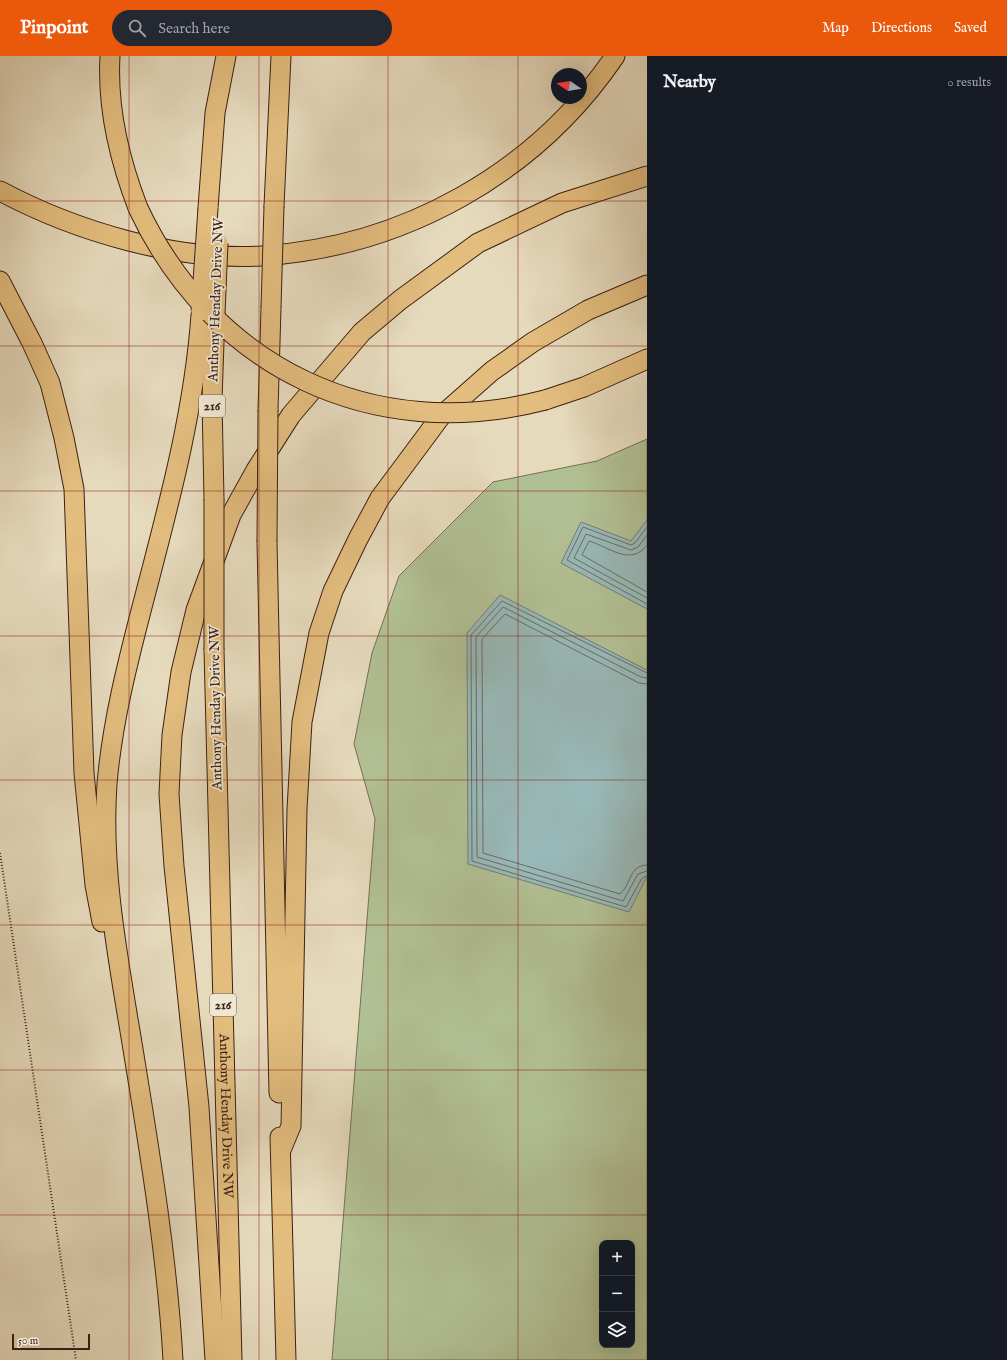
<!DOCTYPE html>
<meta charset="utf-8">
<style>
body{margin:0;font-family:"IM FELL English",serif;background:#242831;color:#f1f3f6}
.controls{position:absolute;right:12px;bottom:12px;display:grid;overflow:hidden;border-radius:8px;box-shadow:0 4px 16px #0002}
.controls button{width:36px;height:36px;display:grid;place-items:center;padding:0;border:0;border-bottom:1px solid #363941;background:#171b24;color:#f1f3f6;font:20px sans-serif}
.compass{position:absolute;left:551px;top:12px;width:36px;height:36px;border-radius:50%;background:#171b24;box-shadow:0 4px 16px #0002;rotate:282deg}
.scale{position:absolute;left:12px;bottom:10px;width:78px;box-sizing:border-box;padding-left:4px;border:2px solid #3b2013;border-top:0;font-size:11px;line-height:14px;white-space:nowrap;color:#3b2013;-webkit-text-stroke:3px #efe7d4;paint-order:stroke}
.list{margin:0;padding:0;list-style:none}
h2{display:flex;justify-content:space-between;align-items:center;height:52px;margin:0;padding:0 16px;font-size:17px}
h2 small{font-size:13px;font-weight:400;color:#9ea1a6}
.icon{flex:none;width:22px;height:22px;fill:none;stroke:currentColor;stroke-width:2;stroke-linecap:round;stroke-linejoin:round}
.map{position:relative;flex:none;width:647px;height:1304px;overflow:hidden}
header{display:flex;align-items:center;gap:24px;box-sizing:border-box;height:56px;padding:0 20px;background:#ea580c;color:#fff}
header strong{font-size:19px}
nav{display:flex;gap:22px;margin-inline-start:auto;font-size:14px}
.search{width:280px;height:36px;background:#242831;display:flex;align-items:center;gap:10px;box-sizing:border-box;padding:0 14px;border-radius:22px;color:#9ea1a6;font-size:15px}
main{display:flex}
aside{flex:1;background:#171b24}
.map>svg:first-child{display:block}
.green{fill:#b1c094;stroke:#767054;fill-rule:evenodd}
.water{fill:#98b9b8;stroke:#737c76}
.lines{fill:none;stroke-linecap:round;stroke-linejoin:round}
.shore{stroke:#6a6c66;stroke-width:1}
.highway-casing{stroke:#3b2013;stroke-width:21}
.path{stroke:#3b2013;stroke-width:2;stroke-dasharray:1 2;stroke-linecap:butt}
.highway{stroke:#e3bd7e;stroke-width:19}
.highway-bridge-casing{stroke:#3b2013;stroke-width:21;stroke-linecap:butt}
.highway-bridge{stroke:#e3bd7e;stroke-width:19}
.grid{fill:none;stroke:#8f2418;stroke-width:1;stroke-opacity:0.55}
.labels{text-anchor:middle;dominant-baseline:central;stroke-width:3.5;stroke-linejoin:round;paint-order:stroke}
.shield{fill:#efe7d4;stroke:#715c4d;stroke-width:1}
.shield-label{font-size:13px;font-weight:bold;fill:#3b2013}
.street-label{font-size:14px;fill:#3b2013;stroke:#efe7d4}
</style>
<header>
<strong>Pinpoint</strong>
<div class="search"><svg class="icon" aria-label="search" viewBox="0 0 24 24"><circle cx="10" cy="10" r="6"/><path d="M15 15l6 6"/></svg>Search here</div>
<nav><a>Map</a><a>Directions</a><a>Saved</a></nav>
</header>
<main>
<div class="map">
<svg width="647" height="1304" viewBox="0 0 647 1304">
<rect width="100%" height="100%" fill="#e6dabd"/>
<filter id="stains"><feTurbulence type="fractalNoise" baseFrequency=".005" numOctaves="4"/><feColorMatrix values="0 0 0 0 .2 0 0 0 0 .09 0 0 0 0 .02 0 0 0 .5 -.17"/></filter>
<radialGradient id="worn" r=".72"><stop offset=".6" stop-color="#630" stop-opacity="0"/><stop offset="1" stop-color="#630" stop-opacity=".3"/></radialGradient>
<path class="green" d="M647,383V1304H332L375,763L354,688L372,597L399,520L493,426L597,405ZM602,1187H632V1289H602Z"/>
<g class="water">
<polygon points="647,464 647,553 561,507 581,466 631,485"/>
<polygon points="500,539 647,614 647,820 629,856 468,808 467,577"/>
</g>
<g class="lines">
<g class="shore">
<polyline points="647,471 635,487 631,489 583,471 567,504 647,548"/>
<polyline points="647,479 638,491 631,494 586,478 574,502 647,542"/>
<path d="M647,489C631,511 609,491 589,485L582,499L647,536"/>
<polyline points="647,617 502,545 471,579 472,805 626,851 642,822 647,820"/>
<polyline points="647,622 641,621 503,551 476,581 477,801 623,845 638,818 647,815"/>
<path d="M647,628L639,627L505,558L482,583L483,797L620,838C631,829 629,809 647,809"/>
</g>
<g class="highway-casing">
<g id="highway">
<path d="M110,0C107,52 119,103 138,152"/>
<path d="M0,135C75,175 175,205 261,200C403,191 535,118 615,0"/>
<polyline points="274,150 281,0"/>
<polyline points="208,152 215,57 226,0"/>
<polyline points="0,225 32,287 50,327 64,382 74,433 84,717 95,829 102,866"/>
<polyline points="545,344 584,331 647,303"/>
<polyline points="268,354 271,252"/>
<polyline points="214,443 212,344 215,258"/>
<polyline points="267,486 279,1037"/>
<path id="s1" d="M214,594L232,1304"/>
<polyline points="280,1081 286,1304"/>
<polyline points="281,1094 291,1070 297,753 302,666 319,577 333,535 358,483 380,442 441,360 492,315 533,286 588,254 647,229"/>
<path d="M173,1304C167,1198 149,1092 132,987C118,902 101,815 107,728C112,668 127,609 142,551C167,455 194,358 201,259"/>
<polyline points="215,1304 199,1051 174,810 169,738 172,679 181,616 196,554 231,459 256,414 291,359 362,276 400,244 478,187 562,147 647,120"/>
</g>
</g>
<polyline class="path" points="0,797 76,1304"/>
<use href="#highway" class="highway"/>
<g class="highway-bridge-casing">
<g id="highway-bridge">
<path d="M138,152C213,312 373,389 545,344"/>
<polyline points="271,252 274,150"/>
<polyline points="201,255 208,152"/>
<polyline points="215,258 218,187"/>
<polyline points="214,443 214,594"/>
<polyline points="267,486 268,354"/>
</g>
</g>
<use href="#highway-bridge" class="highway-bridge"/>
</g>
<path class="grid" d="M129,0V1304M259,0V1304M388,0V1304M518,0V1304M0,145H647M0,290H647M0,435H647M0,580H647M0,724H647M0,869H647M0,1014H647M0,1159H647"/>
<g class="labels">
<g class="shield">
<rect x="199" y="339" width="26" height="22" rx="3"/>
<rect x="210" y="938" width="26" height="22" rx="3"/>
</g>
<g class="shield-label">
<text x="212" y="350">216</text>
<text x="223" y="949">216</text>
</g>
<g class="street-label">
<text transform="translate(216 244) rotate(-88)">Anthony Henday Drive NW</text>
<text transform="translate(216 652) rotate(-91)">Anthony Henday Drive NW</text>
<text stroke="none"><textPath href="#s1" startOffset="466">Anthony Henday Drive NW</textPath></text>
</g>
</g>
<rect width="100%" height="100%" filter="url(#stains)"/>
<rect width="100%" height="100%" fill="url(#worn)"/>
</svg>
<div class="controls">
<button>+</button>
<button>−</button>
<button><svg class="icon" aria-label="layers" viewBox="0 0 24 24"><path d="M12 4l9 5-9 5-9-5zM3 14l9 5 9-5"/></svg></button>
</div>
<svg class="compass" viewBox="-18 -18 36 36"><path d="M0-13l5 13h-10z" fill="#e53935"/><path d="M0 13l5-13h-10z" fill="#9ea1a6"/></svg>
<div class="scale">50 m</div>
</div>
<aside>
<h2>Nearby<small>0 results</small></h2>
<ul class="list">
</ul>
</aside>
</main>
